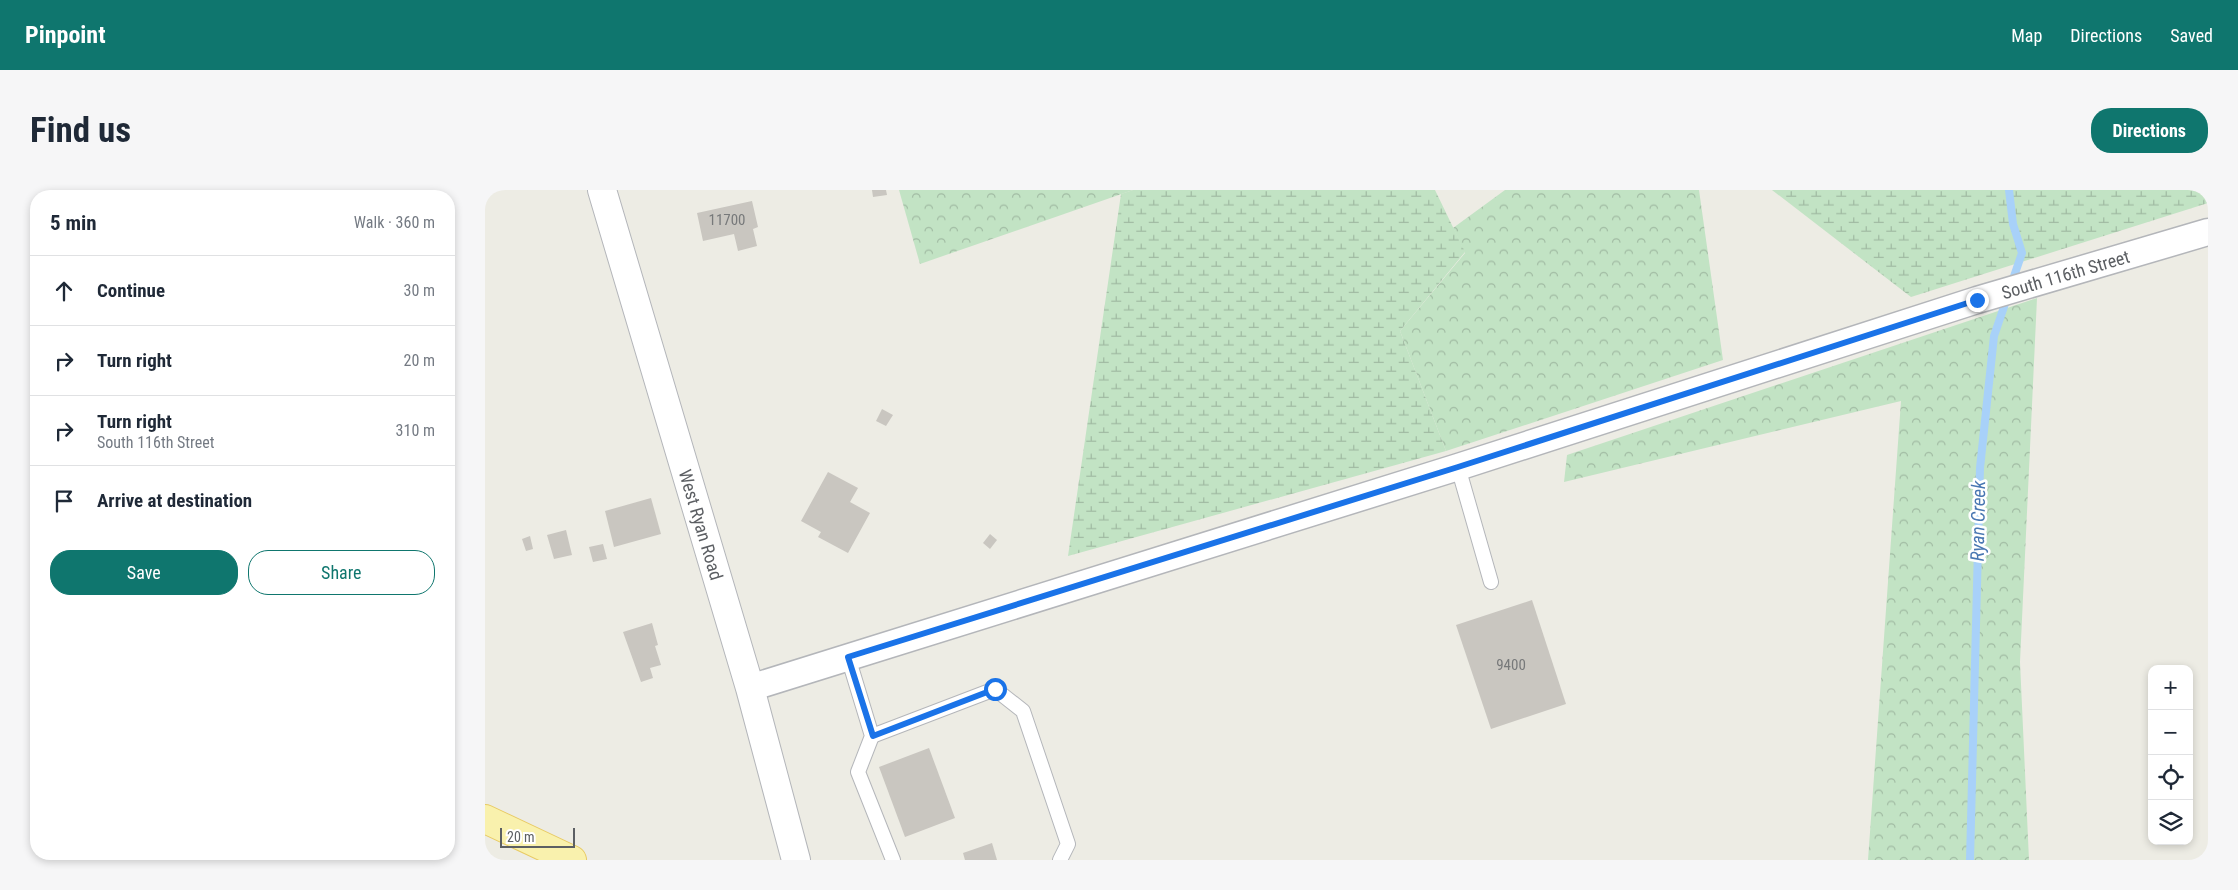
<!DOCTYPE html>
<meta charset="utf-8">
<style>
body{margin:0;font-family:"Roboto Condensed",sans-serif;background:#f6f6f7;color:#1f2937}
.controls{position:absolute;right:15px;bottom:15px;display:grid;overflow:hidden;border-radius:10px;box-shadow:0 2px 8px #0003}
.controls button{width:45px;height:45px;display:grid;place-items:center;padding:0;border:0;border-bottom:1px solid #e0e1e3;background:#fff;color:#1f2937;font:25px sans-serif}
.scale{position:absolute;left:15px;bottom:12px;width:75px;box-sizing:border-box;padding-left:5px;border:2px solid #5c5f63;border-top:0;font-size:14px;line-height:18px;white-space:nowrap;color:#5c5f63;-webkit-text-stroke:4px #fff;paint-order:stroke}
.stop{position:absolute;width:15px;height:15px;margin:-11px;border:4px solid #1a73e8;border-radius:50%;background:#fff}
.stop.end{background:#1a73e8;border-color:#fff;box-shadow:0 1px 5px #0008}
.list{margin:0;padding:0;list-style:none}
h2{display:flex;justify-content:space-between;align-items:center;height:65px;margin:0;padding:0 20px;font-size:21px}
h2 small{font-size:16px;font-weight:400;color:#747a83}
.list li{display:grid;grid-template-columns:32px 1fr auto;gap:15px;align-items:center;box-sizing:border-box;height:70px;padding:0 20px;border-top:1px solid #e0e1e3}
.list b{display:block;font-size:19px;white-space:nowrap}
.list p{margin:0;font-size:16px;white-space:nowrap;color:#747a83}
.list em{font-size:16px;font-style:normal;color:#747a83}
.actions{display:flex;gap:10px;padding:15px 20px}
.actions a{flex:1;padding:11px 0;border:1px solid #0f766e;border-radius:20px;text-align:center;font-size:18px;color:#0f766e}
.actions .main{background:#0f766e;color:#fff}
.icon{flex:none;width:28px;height:28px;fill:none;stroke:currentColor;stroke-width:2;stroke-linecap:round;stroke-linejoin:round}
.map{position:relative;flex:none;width:1723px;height:670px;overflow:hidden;border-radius:20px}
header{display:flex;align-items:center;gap:30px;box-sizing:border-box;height:70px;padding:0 25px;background:#0f766e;color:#fff}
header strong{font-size:24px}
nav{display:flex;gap:28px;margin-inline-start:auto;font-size:18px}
.intro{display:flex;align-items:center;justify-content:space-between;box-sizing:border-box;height:120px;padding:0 30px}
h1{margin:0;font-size:35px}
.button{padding:12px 22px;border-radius:20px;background:#0f766e;color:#fff;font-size:18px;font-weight:700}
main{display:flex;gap:30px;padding:0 30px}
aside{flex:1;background:#fff;border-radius:20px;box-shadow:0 2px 8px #0003}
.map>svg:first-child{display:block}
.forest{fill:url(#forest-crowns)}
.wetland{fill:url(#wetland-marsh)}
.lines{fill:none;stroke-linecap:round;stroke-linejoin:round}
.stream{stroke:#a8d1f9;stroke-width:8}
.building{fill:#c9c6c0}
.service-casing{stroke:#b4b6ba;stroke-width:16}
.minor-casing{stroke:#b4b6ba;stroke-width:29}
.tertiary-casing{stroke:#b4b6ba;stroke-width:30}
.primary-casing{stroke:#e8ca63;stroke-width:30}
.service{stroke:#fff;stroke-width:14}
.minor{stroke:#fff;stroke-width:26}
.tertiary{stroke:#fff;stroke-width:28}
.primary{stroke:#f9f1ad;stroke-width:28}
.route{stroke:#1a73e8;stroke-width:6}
.labels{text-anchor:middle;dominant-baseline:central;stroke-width:5;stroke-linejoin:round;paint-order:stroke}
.number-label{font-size:15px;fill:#77797a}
.street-label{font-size:18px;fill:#5c5f63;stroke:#fff}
.water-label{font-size:19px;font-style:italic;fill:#4977b2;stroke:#fff}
</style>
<header>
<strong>Pinpoint</strong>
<nav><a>Map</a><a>Directions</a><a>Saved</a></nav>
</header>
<div class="intro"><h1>Find us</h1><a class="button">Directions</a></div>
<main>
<aside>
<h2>5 min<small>Walk · 360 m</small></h2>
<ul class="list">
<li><svg class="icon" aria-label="ahead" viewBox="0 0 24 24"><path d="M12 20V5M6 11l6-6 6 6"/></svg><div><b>Continue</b></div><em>30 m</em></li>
<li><svg class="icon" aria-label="right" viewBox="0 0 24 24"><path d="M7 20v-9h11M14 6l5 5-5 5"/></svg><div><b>Turn right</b></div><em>20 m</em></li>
<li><svg class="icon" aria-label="right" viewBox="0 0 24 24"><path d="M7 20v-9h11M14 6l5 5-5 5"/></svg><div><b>Turn right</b><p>South 116th Street</p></div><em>310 m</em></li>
<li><svg class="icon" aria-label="arrive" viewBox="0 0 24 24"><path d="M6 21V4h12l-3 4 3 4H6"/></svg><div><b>Arrive at destination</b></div></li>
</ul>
<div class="actions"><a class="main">Save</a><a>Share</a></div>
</aside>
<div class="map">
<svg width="1723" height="670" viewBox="0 0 1723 670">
<defs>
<pattern id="forest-crowns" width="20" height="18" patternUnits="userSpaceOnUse" patternTransform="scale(1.25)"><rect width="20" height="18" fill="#c2e3c4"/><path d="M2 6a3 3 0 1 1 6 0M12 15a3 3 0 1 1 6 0" fill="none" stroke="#a1bba3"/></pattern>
<pattern id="wetland-marsh" width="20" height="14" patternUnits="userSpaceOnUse" patternTransform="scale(1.25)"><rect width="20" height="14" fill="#c2e3c4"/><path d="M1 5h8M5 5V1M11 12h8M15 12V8" fill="none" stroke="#a1bba3"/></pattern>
</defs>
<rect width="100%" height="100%" fill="#edece4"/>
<g class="forest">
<polygon points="414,0 648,0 435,74"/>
<polygon points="1020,0 1214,0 1238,170 961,261 915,141 980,63 968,38"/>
<polygon points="1552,108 1535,472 1544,670 1383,670 1416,211 1079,292 1082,265"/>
</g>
<g class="wetland">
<polygon points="648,0 950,0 980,62 915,141 961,261 583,366 636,4"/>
<polygon points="1287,0 1723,0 1723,13 1426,107"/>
</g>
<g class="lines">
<g class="stream">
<polyline points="1524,0 1528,34 1537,63 1526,95"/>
<polyline points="1485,670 1495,278 1509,146 1522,108"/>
</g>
</g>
<g class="building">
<polygon points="387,0 401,0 402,5 388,7"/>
<polygon points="267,11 273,37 268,39 272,56 253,61 249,44 218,51 212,23"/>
<polygon points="397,219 408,225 401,236 391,231"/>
<polygon points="343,282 373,298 365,312 385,323 363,363 333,347 336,342 316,331"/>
<polygon points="166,308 176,344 129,357 120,321"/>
<polygon points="81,340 87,365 69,369 62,345"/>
<polygon points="505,344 512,350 505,359 498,353"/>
<polygon points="45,346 48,359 41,361 37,349"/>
<polygon points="118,354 122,369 108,372 104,357"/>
<polygon points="1047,410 1081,514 1006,539 971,435"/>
<polygon points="167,433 173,455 170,456 176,475 165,478 168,488 156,492 138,442"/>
<polygon points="444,558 470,628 420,647 394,577"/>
<polygon points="507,653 512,670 480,670 478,663"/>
</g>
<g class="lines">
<g class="service-casing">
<g id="service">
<polyline points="973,277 1006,392"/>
<polyline points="363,467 387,546 373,582 408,670"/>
<polyline points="387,546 510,499 538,521 583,654 575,670"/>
</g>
</g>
<g class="minor-casing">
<g id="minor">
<path id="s1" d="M265,498L973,277L1492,110L1723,42"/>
</g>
</g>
<g class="tertiary-casing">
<g id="tertiary">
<path id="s2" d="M117,0L265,498L311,670"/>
</g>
</g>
<g class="primary-casing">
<polyline id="primary" points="0,629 87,670"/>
</g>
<use href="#service" class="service"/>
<use href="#minor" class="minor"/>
<use href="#tertiary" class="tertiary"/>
<use href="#primary" class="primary"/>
</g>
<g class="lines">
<polyline class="route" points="510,499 388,546 363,467 973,277 1492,110"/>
</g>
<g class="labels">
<g class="number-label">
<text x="242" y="30">11700</text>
<text x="1026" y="475">9400</text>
</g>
<g class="street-label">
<text stroke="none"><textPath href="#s1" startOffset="1379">South 116th Street</textPath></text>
<text stroke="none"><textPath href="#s2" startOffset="349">West Ryan Road</textPath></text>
</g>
<g class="water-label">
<text transform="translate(1493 331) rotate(-89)">Ryan Creek</text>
</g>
</g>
</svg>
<div class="controls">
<button>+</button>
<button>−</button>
<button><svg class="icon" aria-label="locate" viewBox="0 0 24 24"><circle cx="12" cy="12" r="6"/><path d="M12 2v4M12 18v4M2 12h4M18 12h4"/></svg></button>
<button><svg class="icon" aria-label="layers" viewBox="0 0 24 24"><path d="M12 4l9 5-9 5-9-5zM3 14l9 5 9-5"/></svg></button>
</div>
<div class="scale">20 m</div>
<div class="stop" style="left:510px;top:499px"></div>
<div class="stop end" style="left:1492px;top:110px"></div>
</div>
</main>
